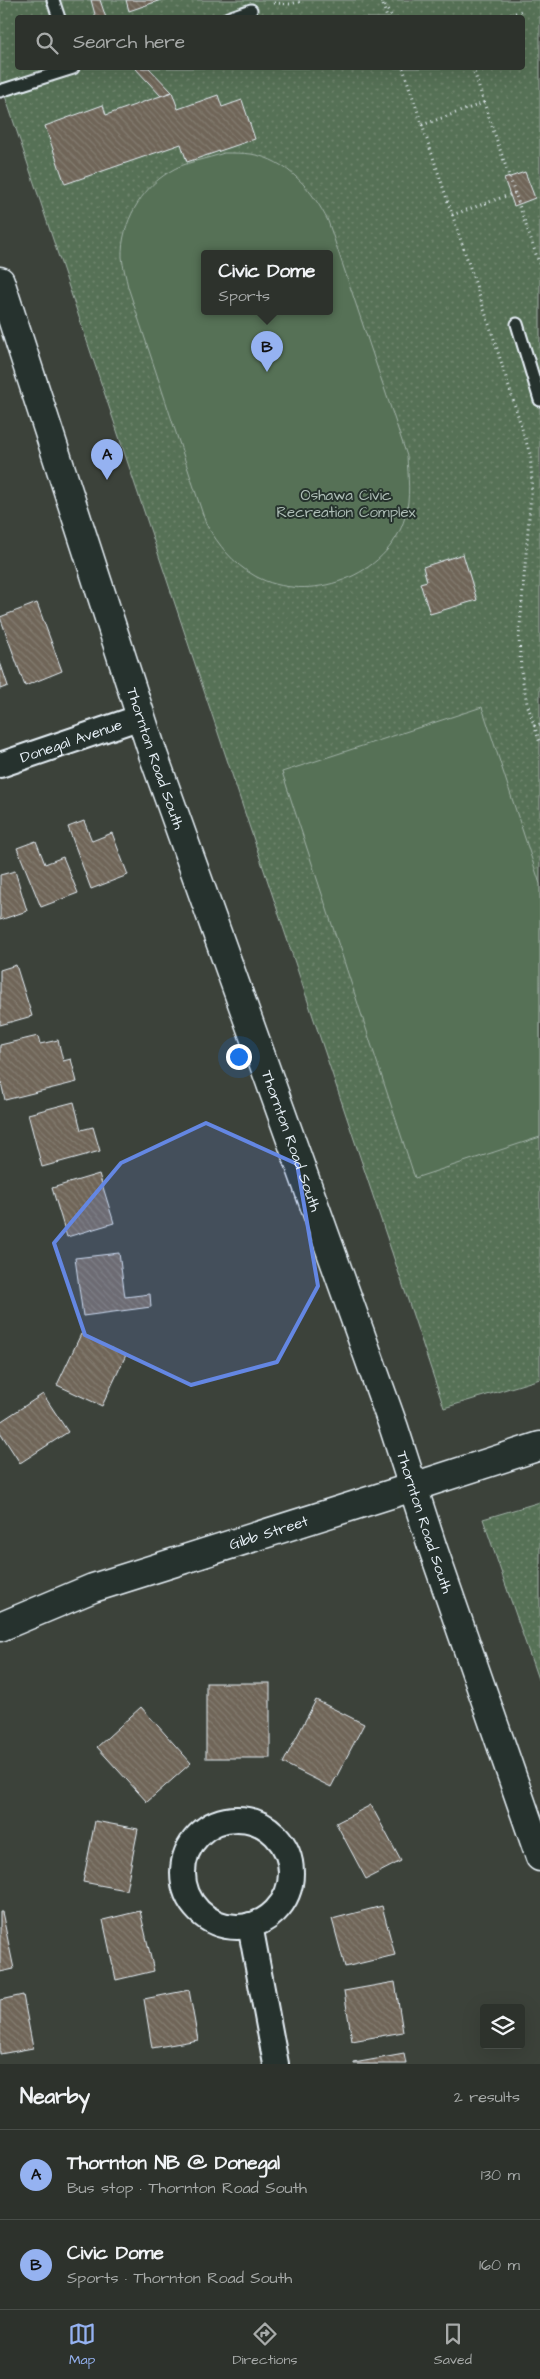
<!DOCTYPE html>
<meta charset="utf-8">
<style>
body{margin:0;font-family:"Architects Daughter",sans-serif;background:#393e38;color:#f1f3f6}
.controls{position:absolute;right:15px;bottom:15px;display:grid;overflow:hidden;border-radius:5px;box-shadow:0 5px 20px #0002}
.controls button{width:45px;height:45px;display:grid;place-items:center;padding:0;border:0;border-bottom:1px solid #484d48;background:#2d322c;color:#f1f3f6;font:25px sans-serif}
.you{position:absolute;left:238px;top:1056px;width:18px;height:18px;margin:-12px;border:4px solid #fff;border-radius:50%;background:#1a73e8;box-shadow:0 0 0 8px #1a73e833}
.badge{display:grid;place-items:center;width:32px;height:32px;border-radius:50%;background:#95b2f1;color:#111;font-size:16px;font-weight:700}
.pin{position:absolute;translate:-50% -41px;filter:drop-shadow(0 1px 2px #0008)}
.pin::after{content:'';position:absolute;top:26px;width:18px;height:15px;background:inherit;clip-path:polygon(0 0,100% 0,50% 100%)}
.popup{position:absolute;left:201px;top:250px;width:132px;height:65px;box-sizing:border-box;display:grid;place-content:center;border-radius:5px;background:#2d322c;filter:drop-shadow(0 1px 4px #0005);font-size:16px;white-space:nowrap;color:#a7aaa9}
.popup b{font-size:19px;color:#f1f3f6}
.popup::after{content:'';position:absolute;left:50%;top:100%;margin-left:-10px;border:10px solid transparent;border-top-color:#2d322c}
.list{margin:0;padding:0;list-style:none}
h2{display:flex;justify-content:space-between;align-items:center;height:65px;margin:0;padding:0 20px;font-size:21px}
h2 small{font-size:16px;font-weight:400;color:#a7aaa9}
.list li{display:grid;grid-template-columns:32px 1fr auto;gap:15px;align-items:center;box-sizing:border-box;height:90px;padding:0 20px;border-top:1px solid #484d48}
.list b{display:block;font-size:19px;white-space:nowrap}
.list p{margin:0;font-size:16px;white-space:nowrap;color:#a7aaa9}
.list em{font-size:16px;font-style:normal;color:#a7aaa9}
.icon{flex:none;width:28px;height:28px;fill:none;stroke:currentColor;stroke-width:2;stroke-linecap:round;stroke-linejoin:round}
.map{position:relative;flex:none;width:540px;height:2064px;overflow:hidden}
.search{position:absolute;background:#2d322c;box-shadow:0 5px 20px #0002;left:15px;right:15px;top:15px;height:55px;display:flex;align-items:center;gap:12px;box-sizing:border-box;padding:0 18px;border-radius:5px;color:#a7aaa9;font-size:19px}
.sheet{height:245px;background:#2d322c}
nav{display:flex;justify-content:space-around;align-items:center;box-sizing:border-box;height:70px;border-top:1px solid #484d48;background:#2d322c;font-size:14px;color:#a7aaa9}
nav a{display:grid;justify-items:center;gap:2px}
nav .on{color:#95b2f1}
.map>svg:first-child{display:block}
.grass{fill:url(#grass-dots);stroke:#a0b1a7;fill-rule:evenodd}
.pitch{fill:#577156;stroke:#a0b1a7;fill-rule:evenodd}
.building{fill:url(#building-back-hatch);stroke:#e8f1f8}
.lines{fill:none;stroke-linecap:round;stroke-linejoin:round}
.service-casing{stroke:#e8f1f8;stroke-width:15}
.minor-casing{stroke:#e8f1f8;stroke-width:28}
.tertiary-casing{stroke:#e8f1f8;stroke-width:31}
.secondary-casing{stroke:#e8f1f8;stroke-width:31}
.path{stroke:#e8f1f8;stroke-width:3;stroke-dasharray:1 4;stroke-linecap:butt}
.service{stroke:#26332d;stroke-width:11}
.minor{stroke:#26332d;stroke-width:24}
.tertiary{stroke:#26332d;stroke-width:28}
.secondary{stroke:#26332d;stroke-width:28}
.marked{fill:#6487e3;fill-opacity:0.2;stroke:#6487e3;stroke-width:4;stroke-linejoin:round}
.labels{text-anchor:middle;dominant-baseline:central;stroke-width:4;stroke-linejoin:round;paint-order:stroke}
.park-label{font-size:15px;fill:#aebeb7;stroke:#26332d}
.street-label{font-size:15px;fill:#e8f1f8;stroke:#26332d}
</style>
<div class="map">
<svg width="540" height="2064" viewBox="0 0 540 2064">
<defs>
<pattern id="grass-dots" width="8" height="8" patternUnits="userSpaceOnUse" patternTransform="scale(1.25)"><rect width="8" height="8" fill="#577156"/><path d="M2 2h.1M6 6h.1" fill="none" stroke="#6f866f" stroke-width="1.8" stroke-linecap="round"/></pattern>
<pattern id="building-back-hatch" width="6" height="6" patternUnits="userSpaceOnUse" patternTransform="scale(1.25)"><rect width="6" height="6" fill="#6f6558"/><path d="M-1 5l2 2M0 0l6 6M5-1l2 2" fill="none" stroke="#847c71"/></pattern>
</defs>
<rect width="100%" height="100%" fill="#3c423a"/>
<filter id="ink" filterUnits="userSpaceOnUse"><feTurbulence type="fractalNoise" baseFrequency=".02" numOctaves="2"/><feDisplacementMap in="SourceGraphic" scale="10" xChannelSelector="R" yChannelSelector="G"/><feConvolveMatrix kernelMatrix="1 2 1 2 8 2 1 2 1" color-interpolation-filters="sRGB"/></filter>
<g filter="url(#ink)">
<g class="grass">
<path d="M0,0H540V1379L444,1408L0,81ZM18,18H522V68H18ZM204,253H330V311H204Z"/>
<polygon points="540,1502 540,1685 483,1519"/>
</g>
<g class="pitch">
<path d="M224,153C233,153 243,153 251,154C288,160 313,191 328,221L407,456C408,477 411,497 405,517C388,577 308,605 255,576C232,563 219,545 206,524L128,287C126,277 123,267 122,257C121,223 141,189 169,172C184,162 207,159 224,153ZM330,253V311H204V253Z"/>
<polygon points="482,707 540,884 540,1137 415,1178 282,772"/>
</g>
<g class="building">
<polygon points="91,0 100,0 106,18 96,18"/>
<polygon points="126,0 161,0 129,11"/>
<polygon points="135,68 149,68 172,92 161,96"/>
<polygon points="172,92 178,109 218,95 222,107 242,100 255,139 187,162 181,144 65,184 45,126 103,105 106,115"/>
<polygon points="525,172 535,198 514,206 504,179"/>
<polygon points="463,554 477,600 430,614 420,583 427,581 423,567"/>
<polygon points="37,603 62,671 25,686 0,617"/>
<polygon points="0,662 8,686 0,689"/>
<polygon points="84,821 92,841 112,833 128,875 91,889 68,827"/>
<polygon points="36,841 45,864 63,857 78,893 41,907 17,848"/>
<polygon points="15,871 27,911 0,920 0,875"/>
<polygon points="16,965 32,1016 0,1025 0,970"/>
<polygon points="38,1036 40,1044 58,1040 63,1061 71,1059 77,1082 5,1100 0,1078 0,1045"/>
<polygon points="74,1102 81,1130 93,1127 100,1151 42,1167 28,1114"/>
<polygon points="99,1174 114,1223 67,1237 52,1188"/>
<polygon points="119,1253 125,1297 150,1294 151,1307 83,1316 75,1258"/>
<polygon points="81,1334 126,1355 102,1406 57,1385"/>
<polygon points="43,1394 68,1432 20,1463 0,1432 0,1422"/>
<rect x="206" y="1683" width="64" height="75"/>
<polygon points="316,1700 364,1724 331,1787 283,1763"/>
<polygon points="141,1707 191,1763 147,1802 97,1747"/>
<polygon points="371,1805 401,1861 366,1879 336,1823"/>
<polygon points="95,1821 138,1829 126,1890 83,1882"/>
<polygon points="382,1906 395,1955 345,1967 332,1919"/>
<polygon points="140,1911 154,1971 116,1980 103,1920"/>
<polygon points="0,1912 2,1912 14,1969 0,1972"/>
<polygon points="395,1982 403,2032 352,2041 344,1991"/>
<polygon points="189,1990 198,2040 152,2048 144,1999"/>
<polygon points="23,1995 33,2048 0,2054 0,2000"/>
<polygon points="404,2054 406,2064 354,2064 354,2063"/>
</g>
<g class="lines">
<g class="service-casing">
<g id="service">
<polyline points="53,0 59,18"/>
<polyline points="228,18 251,10"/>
<polyline points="0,91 73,68"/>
<polyline points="517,324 540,400"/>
</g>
</g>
<g class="minor-casing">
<g id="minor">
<path id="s1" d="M0,765L141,717"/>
<circle cx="237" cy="1873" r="54"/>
<polyline points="250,1925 276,2064"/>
</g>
</g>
<g class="tertiary-casing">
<g id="tertiary">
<path id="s2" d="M0,1627L93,1588L413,1487"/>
</g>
</g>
<g class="secondary-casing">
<g id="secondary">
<path id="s3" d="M0,281L153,754L394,1428L432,1546L540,1857"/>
<polyline points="413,1487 540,1446"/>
</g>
</g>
<g class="path">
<polyline points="382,2 393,18"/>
<polyline points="274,3 290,4 303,1"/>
<polyline points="383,5 387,18"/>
<polyline points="501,18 524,10"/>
<polyline points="403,68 492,333 530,454 532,482 519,638 521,671 527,703 540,743"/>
<polyline points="473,68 484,103"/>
<polyline points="422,125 484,103 540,266"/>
<polyline points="452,215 515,193"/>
<polyline points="534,726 540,724"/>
</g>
<use href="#service" class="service"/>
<use href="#minor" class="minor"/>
<use href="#tertiary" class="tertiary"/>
<use href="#secondary" class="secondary"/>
</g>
</g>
<path class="marked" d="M206,1123L297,1164L318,1286L277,1362L191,1385L85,1335L54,1243L121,1163Z"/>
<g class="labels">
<g class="park-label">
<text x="346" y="495">Oshawa Civic<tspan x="346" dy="17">Recreation Complex</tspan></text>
</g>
<g class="street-label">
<text stroke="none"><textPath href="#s1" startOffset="75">Donegal Avenue</textPath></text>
<text stroke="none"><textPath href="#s3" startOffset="502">Thornton Road South</textPath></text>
<text stroke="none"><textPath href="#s3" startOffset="908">Thornton Road South</textPath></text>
<text stroke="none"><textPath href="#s3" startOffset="1312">Thornton Road South</textPath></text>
<text stroke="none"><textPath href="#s2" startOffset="285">Gibb Street</textPath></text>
</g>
</g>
</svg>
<div class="controls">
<button><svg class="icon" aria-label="layers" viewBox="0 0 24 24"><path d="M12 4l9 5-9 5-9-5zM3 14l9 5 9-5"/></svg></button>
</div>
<div class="you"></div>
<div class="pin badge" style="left:107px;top:480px">A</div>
<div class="pin badge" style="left:267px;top:372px">B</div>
<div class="popup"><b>Civic Dome</b>Sports</div>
<div class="search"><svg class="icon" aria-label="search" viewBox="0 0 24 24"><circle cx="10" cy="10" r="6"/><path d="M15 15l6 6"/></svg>Search here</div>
</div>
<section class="sheet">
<h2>Nearby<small>2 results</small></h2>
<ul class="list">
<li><span class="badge">A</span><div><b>Thornton NB @ Donegal</b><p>Bus stop · Thornton Road South</p></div><em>130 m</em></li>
<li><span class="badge">B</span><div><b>Civic Dome</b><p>Sports · Thornton Road South</p></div><em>160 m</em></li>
</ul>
</section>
<nav>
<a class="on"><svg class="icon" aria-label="map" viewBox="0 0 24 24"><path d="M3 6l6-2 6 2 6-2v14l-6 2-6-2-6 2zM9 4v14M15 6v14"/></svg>Map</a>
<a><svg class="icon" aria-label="directions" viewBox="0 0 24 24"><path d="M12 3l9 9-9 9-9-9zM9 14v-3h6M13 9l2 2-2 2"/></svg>Directions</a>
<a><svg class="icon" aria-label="saved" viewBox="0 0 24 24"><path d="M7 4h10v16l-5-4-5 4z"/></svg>Saved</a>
</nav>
